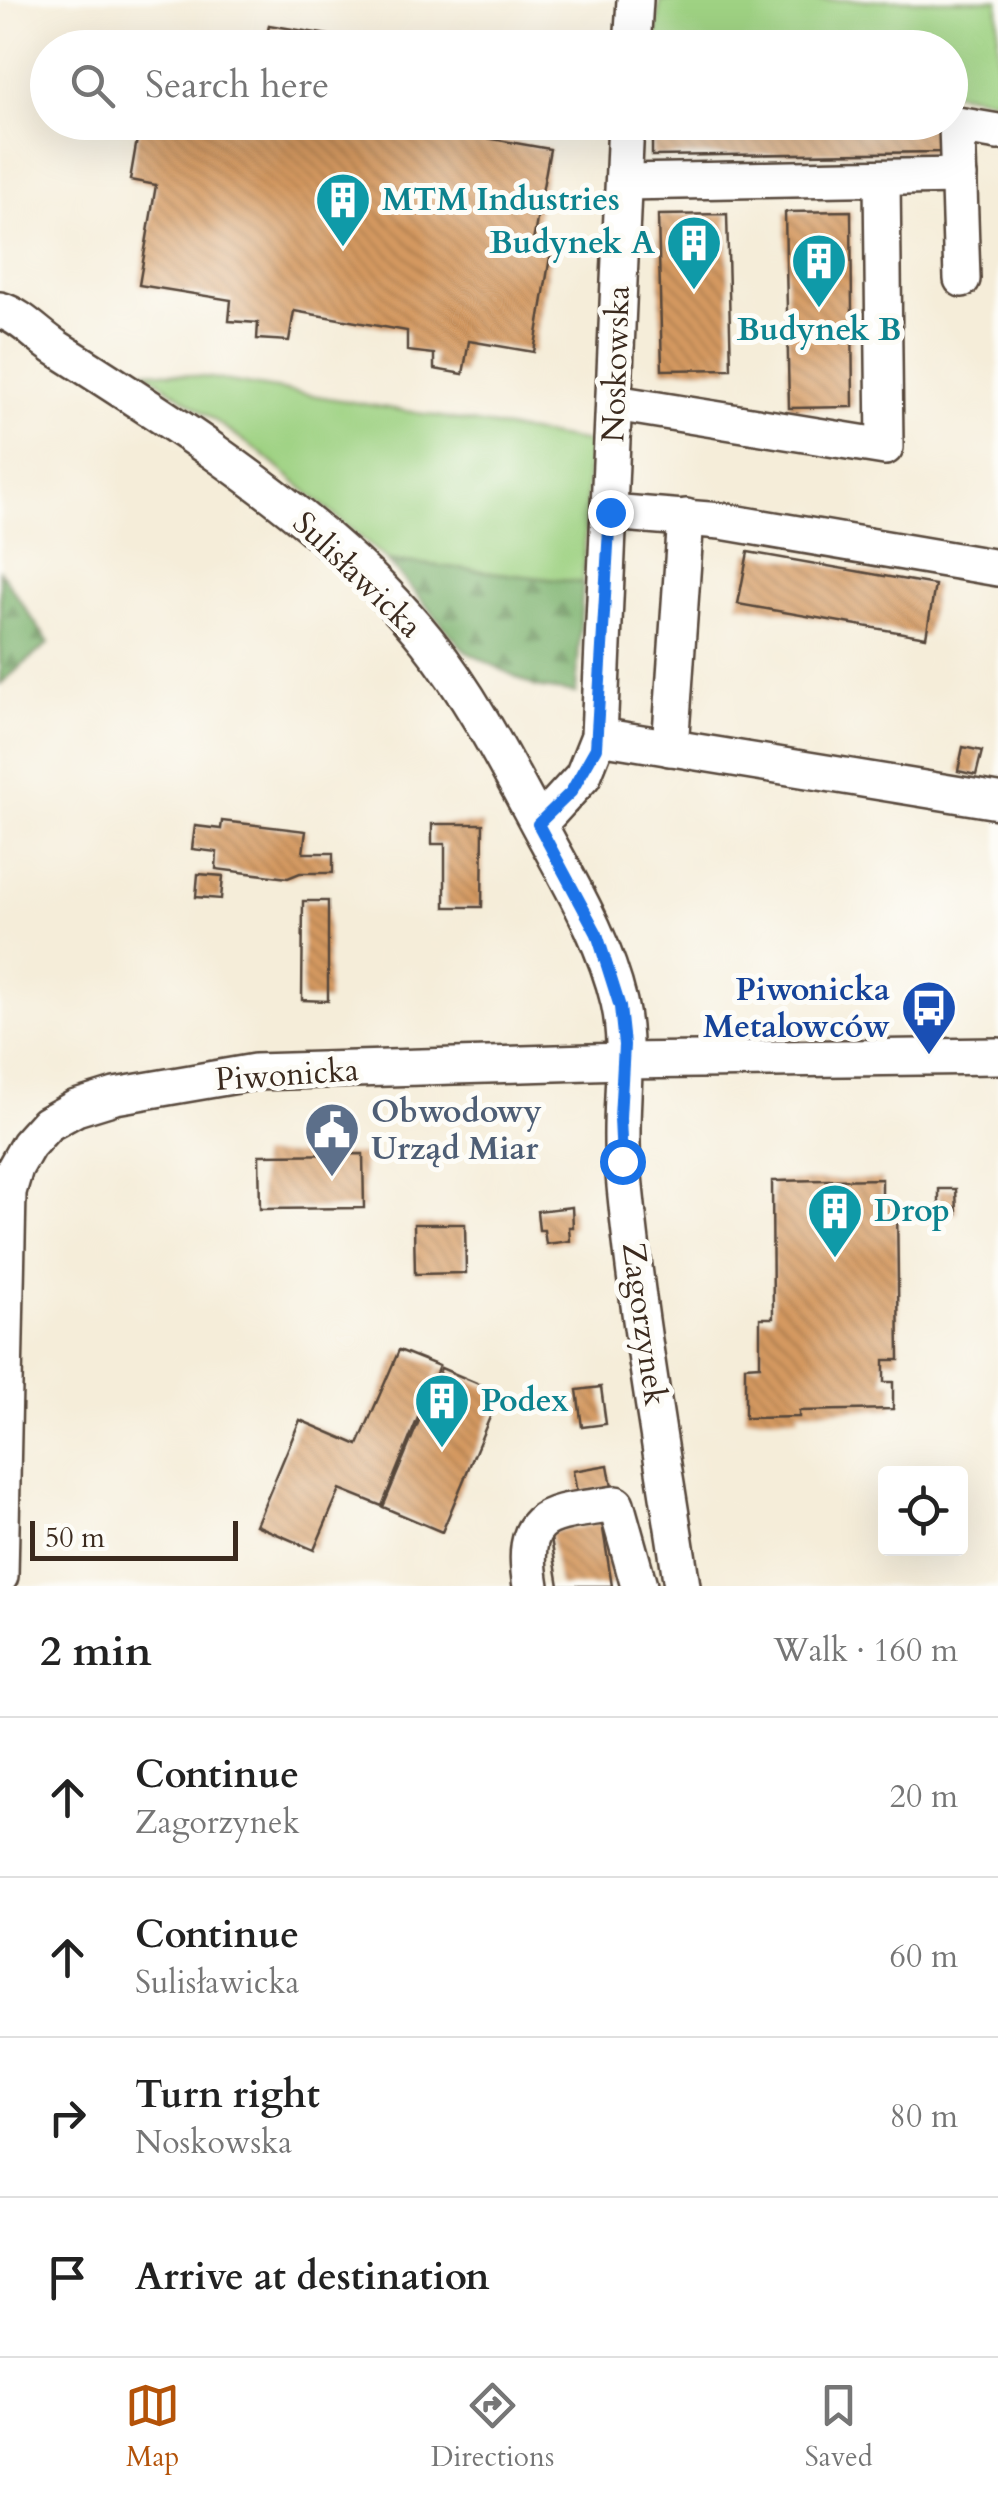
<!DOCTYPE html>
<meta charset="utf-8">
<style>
body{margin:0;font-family:Cardo,serif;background:#f6f6f6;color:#222}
.controls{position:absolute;right:30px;bottom:30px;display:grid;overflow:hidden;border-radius:10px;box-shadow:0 10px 40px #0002}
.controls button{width:90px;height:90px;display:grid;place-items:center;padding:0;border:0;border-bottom:2px solid #e0e0e0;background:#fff;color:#222;font:50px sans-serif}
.scale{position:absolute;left:30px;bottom:25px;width:208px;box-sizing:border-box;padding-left:10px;border:5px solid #3b2a1e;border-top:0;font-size:28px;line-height:35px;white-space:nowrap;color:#3b2a1e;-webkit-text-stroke:8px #fdfcf7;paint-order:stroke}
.stop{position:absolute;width:30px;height:30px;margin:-22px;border:8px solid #1a73e8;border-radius:50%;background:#fff}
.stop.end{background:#1a73e8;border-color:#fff;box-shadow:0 2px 10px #0008}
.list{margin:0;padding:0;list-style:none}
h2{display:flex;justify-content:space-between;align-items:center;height:130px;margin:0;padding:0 40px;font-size:42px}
h2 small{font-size:32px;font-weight:400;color:#767676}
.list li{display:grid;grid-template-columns:65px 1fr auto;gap:30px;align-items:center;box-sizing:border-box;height:160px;padding:0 40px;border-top:2px solid #e0e0e0}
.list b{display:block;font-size:38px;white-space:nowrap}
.list p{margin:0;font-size:32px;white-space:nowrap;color:#767676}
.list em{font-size:32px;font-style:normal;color:#767676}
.icon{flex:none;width:55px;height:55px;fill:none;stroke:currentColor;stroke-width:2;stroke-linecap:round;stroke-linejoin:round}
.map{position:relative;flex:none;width:998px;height:1586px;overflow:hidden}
.search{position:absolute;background:#fff;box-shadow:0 10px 40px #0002;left:30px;right:30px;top:30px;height:110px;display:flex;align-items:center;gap:25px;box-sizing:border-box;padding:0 35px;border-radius:55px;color:#767676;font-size:38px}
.sheet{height:770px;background:#fff}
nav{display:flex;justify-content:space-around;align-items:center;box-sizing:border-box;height:140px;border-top:2px solid #e0e0e0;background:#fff;font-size:28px;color:#767676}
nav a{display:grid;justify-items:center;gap:5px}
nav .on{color:#b45309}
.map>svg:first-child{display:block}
.green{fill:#9fd283;stroke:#6d7e50;stroke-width:2.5}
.forest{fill:url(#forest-firs);stroke:#5d6f48;stroke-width:2.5}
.building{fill:url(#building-back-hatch)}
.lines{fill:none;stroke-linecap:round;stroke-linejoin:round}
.minor-casing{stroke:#57473a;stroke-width:40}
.minor{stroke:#fff;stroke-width:35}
.route{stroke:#1a73e8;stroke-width:12}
.labels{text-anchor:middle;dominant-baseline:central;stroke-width:10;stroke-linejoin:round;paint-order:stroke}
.culture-label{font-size:32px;font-weight:bold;fill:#0d838f;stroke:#fdfcf7;text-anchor:start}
.street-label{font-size:32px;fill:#3b2a1e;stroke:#fdfcf7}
.transit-label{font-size:32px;font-weight:bold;fill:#164399;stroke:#fdfcf7;text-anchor:end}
.service-label{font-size:32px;font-weight:bold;fill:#4e5e75;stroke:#fdfcf7;text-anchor:start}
</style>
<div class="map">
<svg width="998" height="1586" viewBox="0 0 998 1586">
<defs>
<pattern id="forest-firs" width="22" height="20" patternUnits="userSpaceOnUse" patternTransform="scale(2.5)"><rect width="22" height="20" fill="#7fb471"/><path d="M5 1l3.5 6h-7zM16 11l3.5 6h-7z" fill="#69935c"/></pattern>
<pattern id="building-back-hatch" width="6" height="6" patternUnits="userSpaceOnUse" patternTransform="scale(2.5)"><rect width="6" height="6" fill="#d49961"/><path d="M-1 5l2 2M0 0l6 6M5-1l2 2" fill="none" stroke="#ad7d4f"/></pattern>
</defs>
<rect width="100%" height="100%" fill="#fdfcf7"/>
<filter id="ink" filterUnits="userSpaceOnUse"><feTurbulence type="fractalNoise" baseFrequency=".01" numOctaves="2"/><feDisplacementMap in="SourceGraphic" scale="20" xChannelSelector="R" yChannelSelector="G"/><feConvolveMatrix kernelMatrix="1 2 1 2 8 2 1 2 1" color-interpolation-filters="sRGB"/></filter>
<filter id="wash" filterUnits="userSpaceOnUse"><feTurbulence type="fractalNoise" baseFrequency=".0048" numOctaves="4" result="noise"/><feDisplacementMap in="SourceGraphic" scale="40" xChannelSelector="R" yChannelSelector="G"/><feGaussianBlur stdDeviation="2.25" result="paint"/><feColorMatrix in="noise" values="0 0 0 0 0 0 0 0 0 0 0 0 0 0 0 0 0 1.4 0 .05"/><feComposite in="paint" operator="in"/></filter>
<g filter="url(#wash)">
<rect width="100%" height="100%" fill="#f5edd9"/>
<g class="green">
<polygon points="660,0 998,0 998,100 951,92 950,48 693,48 656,41"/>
<polygon points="143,370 211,378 589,442 583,583 387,560 261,453"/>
</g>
<g class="forest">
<polygon points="387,560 583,583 576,693 536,687 465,651"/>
<polygon points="0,571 49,643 0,684"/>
</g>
<g id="blocks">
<g class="building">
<polygon points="269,25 388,45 388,48 265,48"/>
<polygon points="140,122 396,122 550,149 532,247 551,251 534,352 469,341 463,374 434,369 434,354 407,351 407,331 294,311 289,341 257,339 258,323 229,321 231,300 139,285 156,185 130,180"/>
<polygon points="652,122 940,122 940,152 652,156"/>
<polygon points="851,211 853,407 789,408 785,212"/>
<polygon points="727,214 731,369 662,370 658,215"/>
<polygon points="748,552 935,585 926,637 738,604"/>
<polygon points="963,747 982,751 976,775 958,771"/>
<polygon points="222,821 306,831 303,853 333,853 333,873 300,873 288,878 216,869 217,852 192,849 195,826 221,829"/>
<polygon points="432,824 483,824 482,907 445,907 445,844 432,844"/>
<polygon points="198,874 223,876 221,899 196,897"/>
<polygon points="303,901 328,901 328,1001 302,1000"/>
<polygon points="363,1154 364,1208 260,1209 259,1155"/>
<polygon points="882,1179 882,1203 897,1203 899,1360 884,1360 884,1382 893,1382 893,1409 799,1411 799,1417 745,1418 745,1366 760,1365 760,1318 773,1318 772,1181"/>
<polygon points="939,1189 956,1189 957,1214 939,1214"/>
<polygon points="572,1207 573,1227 569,1227 570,1241 546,1244 544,1230 539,1230 537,1211"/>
<polygon points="414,1224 465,1224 466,1273 415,1274"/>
<polygon points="399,1350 439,1366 382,1506 340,1489 314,1550 256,1525 300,1420 358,1445"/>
<polygon points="441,1368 500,1393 442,1532 383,1507"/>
<polygon points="601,1387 606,1424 582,1427 577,1390"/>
<polygon points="608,1465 612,1487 577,1493 573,1471"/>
<polygon points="602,1523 612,1586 559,1586 550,1532"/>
</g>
</g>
</g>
<g filter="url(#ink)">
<use href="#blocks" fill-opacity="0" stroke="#57473a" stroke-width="2.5"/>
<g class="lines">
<g class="minor-casing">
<g id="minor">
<polyline points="632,48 635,0"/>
<polyline points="624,182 959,176"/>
<polyline points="962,279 957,125 998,132"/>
<path d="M0,310C21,316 39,337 58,349C110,382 162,415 213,451C289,505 368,567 427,641C475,701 510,772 547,840C575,892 605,943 619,1002C631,1054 618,1110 623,1164C635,1305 661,1446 682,1586"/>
<polyline points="615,403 885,447 882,178"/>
<polyline points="610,512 721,521 998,568"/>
<polyline points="599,736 998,801"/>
<polyline points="670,748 686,517"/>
<polyline points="539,824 583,776 599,736 626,122"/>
<polyline points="0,1576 8,1192 15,1168 28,1145 47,1124 76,1108 115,1096 255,1072 623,1061 998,1056"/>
<path d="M531,1586C518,1508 553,1514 616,1504L639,1586"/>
</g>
</g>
<use href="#minor" class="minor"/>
</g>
</g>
<g class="lines" filter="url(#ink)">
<polyline class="route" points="610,512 596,748 571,792 538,824 597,934 620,1007 624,1045 620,1118 622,1161"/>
</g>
<defs>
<g id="building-pin" transform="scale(2.875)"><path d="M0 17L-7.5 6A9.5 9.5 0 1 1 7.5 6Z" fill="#0f9aa8" stroke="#fdfcf7"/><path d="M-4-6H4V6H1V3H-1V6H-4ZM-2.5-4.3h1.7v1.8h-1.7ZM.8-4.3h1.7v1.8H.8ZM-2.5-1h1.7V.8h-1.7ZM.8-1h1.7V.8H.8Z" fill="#fff"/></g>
<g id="bus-pin" transform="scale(2.875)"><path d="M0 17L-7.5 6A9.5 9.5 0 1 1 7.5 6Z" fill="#1a4fb4" stroke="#fdfcf7"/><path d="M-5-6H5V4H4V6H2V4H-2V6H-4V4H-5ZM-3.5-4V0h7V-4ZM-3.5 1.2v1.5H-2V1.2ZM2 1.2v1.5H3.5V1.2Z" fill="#fff"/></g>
<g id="civic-pin" transform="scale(2.875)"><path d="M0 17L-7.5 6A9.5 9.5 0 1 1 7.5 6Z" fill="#5c6f8a" stroke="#fdfcf7"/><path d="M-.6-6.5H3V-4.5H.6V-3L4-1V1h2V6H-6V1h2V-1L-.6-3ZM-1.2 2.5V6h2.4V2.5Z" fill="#fff"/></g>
</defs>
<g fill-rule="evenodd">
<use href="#building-pin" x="343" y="200"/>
<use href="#building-pin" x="694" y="243"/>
<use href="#building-pin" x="819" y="261"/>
<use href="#bus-pin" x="929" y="1008"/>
<use href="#civic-pin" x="332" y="1130"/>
<use href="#building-pin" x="835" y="1211"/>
<use href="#building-pin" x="442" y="1401"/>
</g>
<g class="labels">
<g class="culture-label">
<text x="382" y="200">MTM Industries</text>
<text x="655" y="243" text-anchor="end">Budynek A</text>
<text x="819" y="330" text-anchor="middle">Budynek B</text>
<text x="874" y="1211">Drop</text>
<text x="481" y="1401">Podex</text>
</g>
<g class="street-label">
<text transform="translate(616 364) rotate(-88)">Noskowska</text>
<text transform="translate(357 575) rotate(44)">Sulisławicka</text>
<text transform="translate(287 1075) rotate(-4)">Piwonicka</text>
<text transform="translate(644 1324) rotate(82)">Zagorzynek</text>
</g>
<g class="transit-label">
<text x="890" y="990">Piwonicka<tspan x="890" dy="37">Metalowców</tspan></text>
</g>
<g class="service-label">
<text x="371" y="1112">Obwodowy<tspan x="371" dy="37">Urząd Miar</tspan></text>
</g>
</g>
</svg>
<div class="controls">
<button><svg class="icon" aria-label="locate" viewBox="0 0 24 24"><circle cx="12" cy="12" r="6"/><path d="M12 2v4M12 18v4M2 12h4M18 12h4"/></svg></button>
</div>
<div class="scale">50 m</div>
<div class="stop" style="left:622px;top:1161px"></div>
<div class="stop end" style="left:610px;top:512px"></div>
<div class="search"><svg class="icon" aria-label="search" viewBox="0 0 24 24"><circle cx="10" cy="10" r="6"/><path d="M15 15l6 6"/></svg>Search here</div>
</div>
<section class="sheet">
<h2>2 min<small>Walk · 160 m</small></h2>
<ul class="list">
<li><svg class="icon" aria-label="ahead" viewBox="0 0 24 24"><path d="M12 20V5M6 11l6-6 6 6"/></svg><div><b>Continue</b><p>Zagorzynek</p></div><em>20 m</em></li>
<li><svg class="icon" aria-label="ahead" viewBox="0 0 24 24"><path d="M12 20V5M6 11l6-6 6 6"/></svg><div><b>Continue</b><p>Sulisławicka</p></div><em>60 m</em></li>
<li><svg class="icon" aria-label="right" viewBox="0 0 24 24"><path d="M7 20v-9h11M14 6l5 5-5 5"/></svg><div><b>Turn right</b><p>Noskowska</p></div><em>80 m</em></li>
<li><svg class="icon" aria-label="arrive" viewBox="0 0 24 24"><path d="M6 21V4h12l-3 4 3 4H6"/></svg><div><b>Arrive at destination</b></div></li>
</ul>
</section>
<nav>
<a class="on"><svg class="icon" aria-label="map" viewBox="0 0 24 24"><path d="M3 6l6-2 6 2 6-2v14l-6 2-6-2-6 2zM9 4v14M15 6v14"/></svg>Map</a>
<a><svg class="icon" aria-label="directions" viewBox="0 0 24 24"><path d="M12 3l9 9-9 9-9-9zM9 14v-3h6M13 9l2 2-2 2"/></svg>Directions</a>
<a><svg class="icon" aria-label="saved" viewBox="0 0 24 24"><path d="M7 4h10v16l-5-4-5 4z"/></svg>Saved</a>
</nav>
